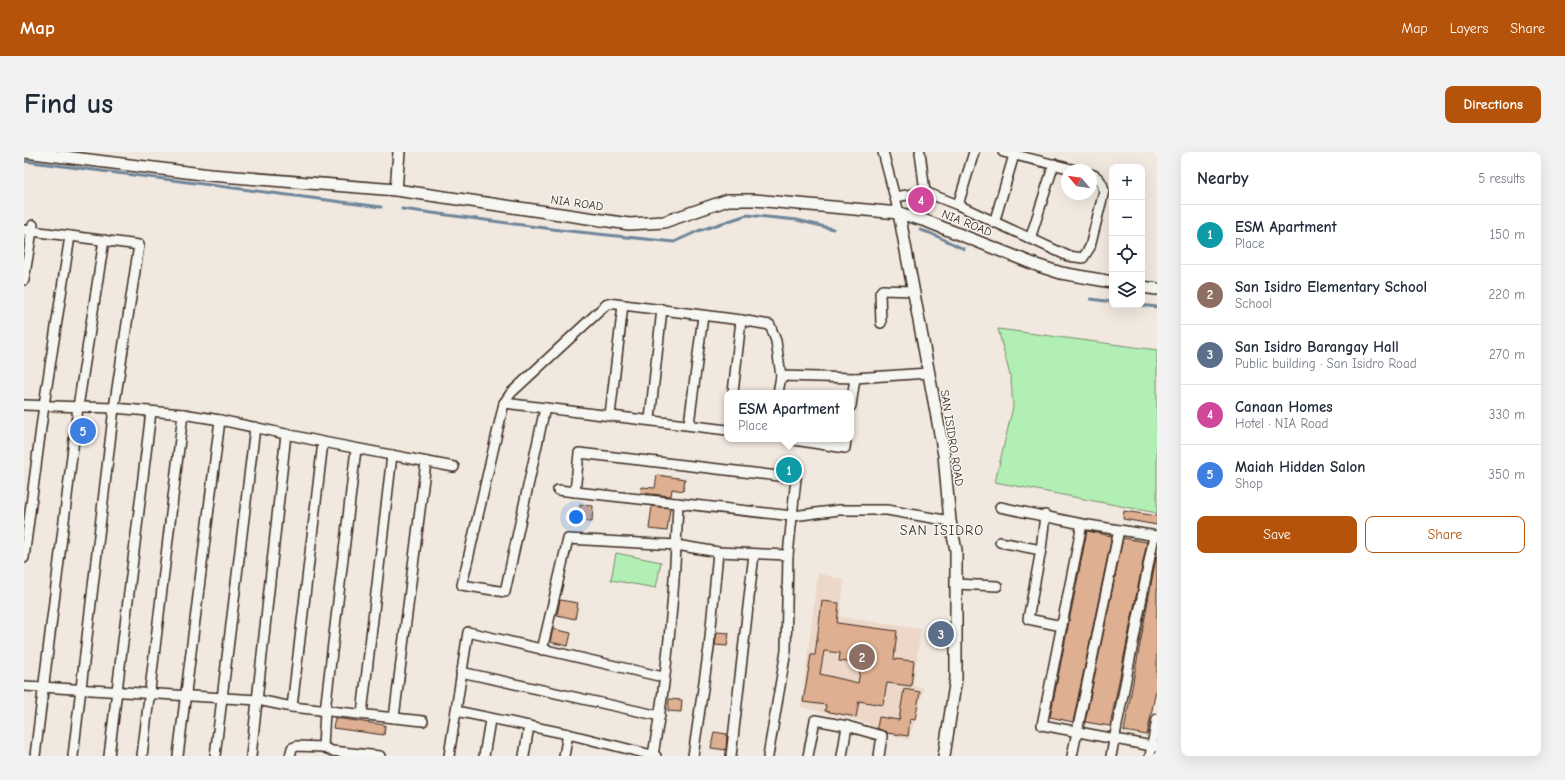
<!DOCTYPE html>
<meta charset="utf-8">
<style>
body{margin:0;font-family:"Comic Neue",sans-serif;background:#f2f2f3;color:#1f2937}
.controls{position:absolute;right:12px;top:12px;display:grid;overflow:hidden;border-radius:8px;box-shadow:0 4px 16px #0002}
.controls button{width:36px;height:36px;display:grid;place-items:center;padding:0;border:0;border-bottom:1px solid #e0e1e3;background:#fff;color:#1f2937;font:20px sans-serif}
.compass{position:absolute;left:1037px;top:12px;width:36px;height:36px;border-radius:50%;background:#fff;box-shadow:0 4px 16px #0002;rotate:299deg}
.you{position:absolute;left:552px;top:365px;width:14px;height:14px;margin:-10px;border:3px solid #fff;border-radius:50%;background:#1a73e8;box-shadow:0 0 0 6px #1a73e833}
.badge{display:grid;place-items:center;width:26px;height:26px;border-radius:50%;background:#b45309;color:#fff;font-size:13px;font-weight:700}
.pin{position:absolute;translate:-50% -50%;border:2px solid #fff;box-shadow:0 1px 4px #0006}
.popup{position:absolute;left:700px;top:238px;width:130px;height:52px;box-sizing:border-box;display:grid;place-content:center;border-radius:8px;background:#fff;filter:drop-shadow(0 1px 3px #0005);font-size:13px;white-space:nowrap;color:#747a83}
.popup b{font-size:15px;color:#1f2937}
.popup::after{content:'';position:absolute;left:50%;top:100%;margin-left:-8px;border:8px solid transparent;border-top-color:#fff}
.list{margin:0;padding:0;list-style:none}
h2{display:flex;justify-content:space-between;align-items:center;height:52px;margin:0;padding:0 16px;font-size:17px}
h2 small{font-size:13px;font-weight:400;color:#747a83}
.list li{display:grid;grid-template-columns:26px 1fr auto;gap:12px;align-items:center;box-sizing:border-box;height:60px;padding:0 16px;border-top:1px solid #e0e1e3}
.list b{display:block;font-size:15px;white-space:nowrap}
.list p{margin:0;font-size:13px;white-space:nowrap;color:#747a83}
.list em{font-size:13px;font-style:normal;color:#747a83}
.actions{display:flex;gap:8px;padding:12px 16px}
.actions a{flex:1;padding:9px 0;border:1px solid #b45309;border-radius:8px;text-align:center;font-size:14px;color:#b45309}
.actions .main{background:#b45309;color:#fff}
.icon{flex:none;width:22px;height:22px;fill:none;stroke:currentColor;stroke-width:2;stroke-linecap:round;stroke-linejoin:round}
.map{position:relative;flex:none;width:1133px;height:604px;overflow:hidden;border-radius:8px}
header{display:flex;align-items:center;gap:24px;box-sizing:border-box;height:56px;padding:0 20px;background:#b45309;color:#fff}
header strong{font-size:19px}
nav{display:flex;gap:22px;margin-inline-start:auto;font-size:14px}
.intro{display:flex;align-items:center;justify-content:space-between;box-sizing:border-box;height:96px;padding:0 24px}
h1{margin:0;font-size:28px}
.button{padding:10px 18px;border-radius:8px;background:#b45309;color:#fff;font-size:14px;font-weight:700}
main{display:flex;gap:24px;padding:0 24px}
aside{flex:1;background:#fff;border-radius:8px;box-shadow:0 4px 16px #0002}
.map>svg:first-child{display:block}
.built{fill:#ecd7c8}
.green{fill:#b2efb5;stroke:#768c6a}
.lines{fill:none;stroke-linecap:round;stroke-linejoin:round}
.stream{stroke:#6e859a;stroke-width:3}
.building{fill:#dfaf91;stroke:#3b2a1e;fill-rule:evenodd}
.minor-casing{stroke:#3b2a1e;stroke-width:12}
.tertiary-casing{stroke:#3b2a1e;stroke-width:14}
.minor{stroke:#f6f6f2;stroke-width:9}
.tertiary{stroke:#f6f6f2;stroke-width:11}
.labels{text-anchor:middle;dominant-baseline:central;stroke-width:3;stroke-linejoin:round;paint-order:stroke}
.street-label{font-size:12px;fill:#3b2a1e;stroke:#f6f6f2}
.quarter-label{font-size:14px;letter-spacing:1px;fill:#3b2a1e;stroke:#f6f6f2}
</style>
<header>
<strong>Map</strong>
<nav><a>Map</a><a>Layers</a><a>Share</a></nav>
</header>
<div class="intro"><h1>Find us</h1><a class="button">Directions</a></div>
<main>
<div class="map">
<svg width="1133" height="604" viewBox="0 0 1133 604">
<rect width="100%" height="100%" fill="#f1e8df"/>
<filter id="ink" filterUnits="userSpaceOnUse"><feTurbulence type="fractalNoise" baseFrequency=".025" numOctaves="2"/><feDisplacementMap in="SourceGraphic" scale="8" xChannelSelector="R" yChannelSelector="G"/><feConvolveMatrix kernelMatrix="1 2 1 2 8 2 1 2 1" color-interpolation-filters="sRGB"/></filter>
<g filter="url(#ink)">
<polygon class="built" points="794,421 820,428 816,465 897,477 889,533 900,536 885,588 846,577 845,571 777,555"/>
<g class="green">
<polygon points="974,177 1133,198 1133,361 971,330 989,255 987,227"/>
<polygon points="592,401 637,410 632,436 587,428"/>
</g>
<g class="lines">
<g class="stream">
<polyline points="0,9 357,55"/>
<polyline points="378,57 536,78 650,90 674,79 723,63 773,68 809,77"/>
<polyline points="896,78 906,81 940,97"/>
<polyline points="1067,147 1088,150"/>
<polyline points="1116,153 1133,155"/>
</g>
</g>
<g class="building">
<polygon points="755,311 777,315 776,322 754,318"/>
<polygon points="633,323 661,327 659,339 648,337 647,344 617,341 618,335 631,336"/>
<polygon points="556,353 569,354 568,370 555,369"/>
<polygon points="628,354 646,356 643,379 625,377"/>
<polygon points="1100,359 1133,364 1133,373 1099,367"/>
<polygon points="1063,379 1088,384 1049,570 1026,565"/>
<polygon points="1099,386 1123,390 1086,574 1061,570"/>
<polygon points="1133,400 1133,533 1123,583 1100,579"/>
<polygon points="536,448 554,451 551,467 533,463"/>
<path d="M798,449L815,451L813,471L873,479L870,507L890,509L887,534L863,531L859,553L835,549L832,565L801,559L802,553L779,550L787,503H791ZM800,499L816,501L815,509L837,512L834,531L796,522Z"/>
<polygon points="529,477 547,481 544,494 526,490"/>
<polygon points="909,477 924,477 924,493 909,492"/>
<polygon points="693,480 705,481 703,494 691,493"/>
<polygon points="880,537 896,540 891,568 886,567 884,584 863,581 853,576 855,565 875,568"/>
<polygon points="645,547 658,548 657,560 644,559"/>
<polygon points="311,566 361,573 360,583 309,576"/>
<polygon points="690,580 703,582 702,598 687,596"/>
</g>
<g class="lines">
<g class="minor-casing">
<g id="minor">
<polyline points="859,0 875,61"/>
<polyline points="979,0 1052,18"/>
<path d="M901,40L934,53L1044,104L1059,106L1066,95L1080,39C1079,32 1075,24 1067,22"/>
<polyline points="871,45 901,40 896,0"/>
<polyline points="934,53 950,0"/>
<polyline points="970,71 990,3"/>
<polyline points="0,78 115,93 90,256 49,604"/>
<polyline points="1006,87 1030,12"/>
<polyline points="0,128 9,73"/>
<polyline points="857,171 856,141 858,138 889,139"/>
<polyline points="709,241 717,168"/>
<polyline points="754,241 757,224"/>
<polyline points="480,251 703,278"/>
<polyline points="0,253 90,256 159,262 196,268 299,290 430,315"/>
<polyline points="827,254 831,226"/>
<polyline points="521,256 481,440 438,433 480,251 487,241 584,151 717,168 746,173 752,189 757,224 831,226 904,221"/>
<polyline points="586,263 599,153"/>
<polyline points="626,267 638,157"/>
<polyline points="665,272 679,164"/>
<polyline points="764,287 821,296 822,287"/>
<polyline points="534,338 769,364 815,358 863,358 926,369"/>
<polyline points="551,340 555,301 772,326 764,403 762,499 744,604"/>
<polyline points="976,355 1058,372 1133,384"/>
<polyline points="1021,363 1017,398 1004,467 1038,474"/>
<polyline points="1058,372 1018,573 1133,595"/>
<polyline points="976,390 1017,398"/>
<polyline points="0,406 20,253 46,84"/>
<polyline points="932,432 973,434"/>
<polyline points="518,498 544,387 652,393 694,400 764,403"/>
<polyline points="437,520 636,564"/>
<polyline points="0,534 234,548 268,555 399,569"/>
<polyline points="268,555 299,290"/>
<polyline points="432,559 544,582 632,604"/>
<polyline points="338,562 368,303"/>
<polyline points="370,566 402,310"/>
<polyline points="299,595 301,559 332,297"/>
<path d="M629,603C644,520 651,435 654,351"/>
<polyline points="11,604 54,255 80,88"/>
<polyline points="85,604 127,260"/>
<polyline points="118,604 159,262"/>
<polyline points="154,604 196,268"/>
<polyline points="191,604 231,275"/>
<polyline points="227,604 262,282"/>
<polyline points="266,604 268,596 273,594 299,595 308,599 356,604"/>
<polyline points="425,604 444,480 639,525"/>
<polyline points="460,604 466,568"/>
<polyline points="500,604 505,574"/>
<polyline points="540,604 544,582"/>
<polyline points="669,604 685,496 694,400"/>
<polyline points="707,604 730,402"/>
<polyline points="784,604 791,568 823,574 858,584 855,604"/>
<polyline points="818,604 823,574"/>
<polyline points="1048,604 1095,378"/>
<polyline points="1087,604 1130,384"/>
<polyline points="1126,604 1133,567"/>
</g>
</g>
<g class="tertiary-casing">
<g id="tertiary">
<polyline points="1,0 186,23 372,38 605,72 640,70 704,48 730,48 875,61 902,69 1015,114 1037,121 1088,130"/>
<polyline points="372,38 375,0"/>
<polyline points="875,61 920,303 926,369 932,398 932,526 920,604"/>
<polyline points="1118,135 1133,137"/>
</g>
</g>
<use href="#minor" class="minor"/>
<use href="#tertiary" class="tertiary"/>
</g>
</g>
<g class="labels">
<g class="street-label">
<text transform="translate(553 51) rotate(8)">NIA ROAD</text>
<text transform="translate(943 71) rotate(22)">NIA ROAD</text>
<text transform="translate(928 286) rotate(81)">SAN ISIDRO ROAD</text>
</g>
<g class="quarter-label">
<text x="918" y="378">SAN ISIDRO</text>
</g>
</g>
</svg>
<div class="controls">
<button>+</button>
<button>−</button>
<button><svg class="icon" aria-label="locate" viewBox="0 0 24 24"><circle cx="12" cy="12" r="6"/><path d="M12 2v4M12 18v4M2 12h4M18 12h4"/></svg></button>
<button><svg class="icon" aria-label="layers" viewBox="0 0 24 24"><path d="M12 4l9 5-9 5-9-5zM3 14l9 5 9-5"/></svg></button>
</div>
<svg class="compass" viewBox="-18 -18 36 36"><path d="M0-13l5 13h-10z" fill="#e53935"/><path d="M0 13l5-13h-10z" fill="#747a83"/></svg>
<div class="you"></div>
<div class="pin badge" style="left:765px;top:318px;background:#0f9aa8">1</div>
<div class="popup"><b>ESM Apartment</b>Place</div>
<div class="pin badge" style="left:838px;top:505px;background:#8d6e63">2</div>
<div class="pin badge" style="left:917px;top:482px;background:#5c6f8a">3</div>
<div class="pin badge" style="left:897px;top:48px;background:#d1479c">4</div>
<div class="pin badge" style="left:59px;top:279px;background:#3f7fe0">5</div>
</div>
<aside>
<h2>Nearby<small>5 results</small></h2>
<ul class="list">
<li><span class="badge" style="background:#0f9aa8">1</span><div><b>ESM Apartment</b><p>Place</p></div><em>150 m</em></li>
<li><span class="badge" style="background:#8d6e63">2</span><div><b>San Isidro Elementary School</b><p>School</p></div><em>220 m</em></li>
<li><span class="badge" style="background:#5c6f8a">3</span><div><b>San Isidro Barangay Hall</b><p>Public building · San Isidro Road</p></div><em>270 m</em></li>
<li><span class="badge" style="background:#d1479c">4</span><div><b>Canaan Homes</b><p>Hotel · NIA Road</p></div><em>330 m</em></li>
<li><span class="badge" style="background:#3f7fe0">5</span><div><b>Maiah Hidden Salon</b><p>Shop</p></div><em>350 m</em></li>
</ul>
<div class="actions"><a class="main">Save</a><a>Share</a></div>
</aside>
</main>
